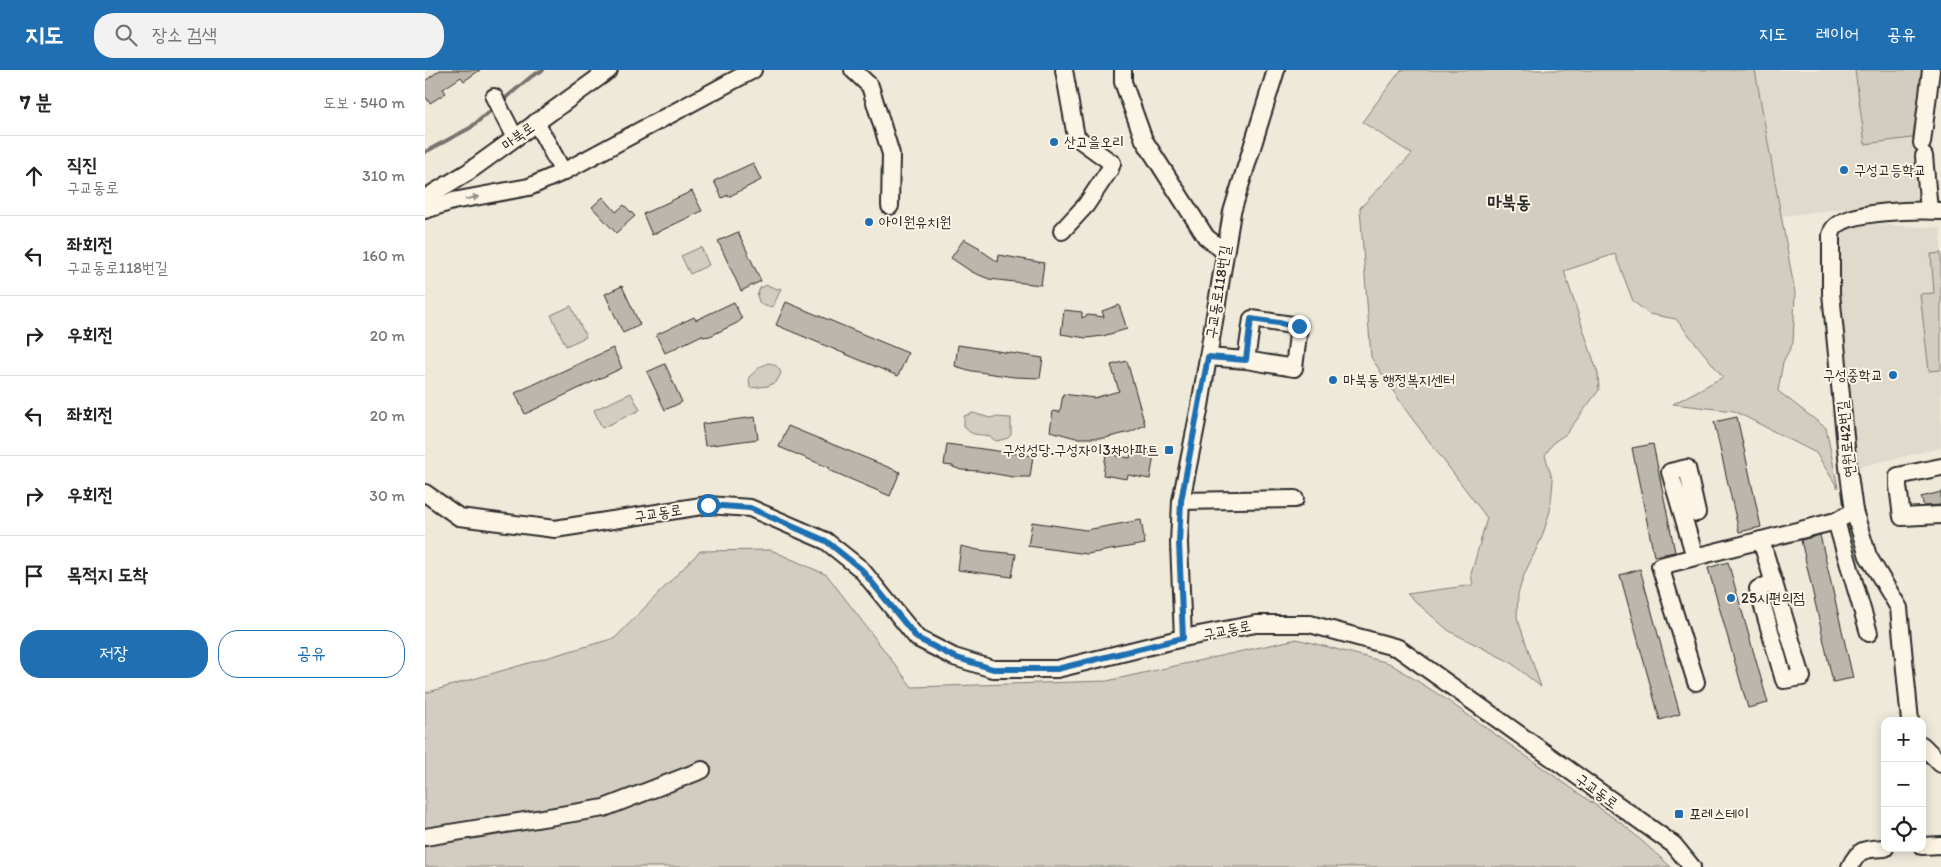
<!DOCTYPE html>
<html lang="ko">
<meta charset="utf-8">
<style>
body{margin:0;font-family:Itim,"Poor Story",sans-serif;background:#f2f2f2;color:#222}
.controls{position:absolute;right:15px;bottom:15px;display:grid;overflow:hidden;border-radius:10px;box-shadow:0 2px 12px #0003}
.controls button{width:45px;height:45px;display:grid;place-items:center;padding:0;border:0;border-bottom:1px solid #e0e0e0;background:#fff;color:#222;font:25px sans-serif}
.stop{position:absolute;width:15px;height:15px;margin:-11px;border:4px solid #1f6fb2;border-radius:50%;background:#fff}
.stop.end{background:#1f6fb2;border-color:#fff;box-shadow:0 1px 5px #0008}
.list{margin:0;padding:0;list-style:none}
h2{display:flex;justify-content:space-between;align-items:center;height:65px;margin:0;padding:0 20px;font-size:21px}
h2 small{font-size:16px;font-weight:400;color:#767676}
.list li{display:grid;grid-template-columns:32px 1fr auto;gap:15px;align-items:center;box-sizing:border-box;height:80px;padding:0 20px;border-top:1px solid #e0e0e0}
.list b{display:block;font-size:19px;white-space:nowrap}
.list p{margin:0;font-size:16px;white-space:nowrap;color:#767676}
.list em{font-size:16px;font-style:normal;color:#767676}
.actions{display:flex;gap:10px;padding:15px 20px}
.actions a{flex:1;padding:11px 0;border:1px solid #1f6fb2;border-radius:20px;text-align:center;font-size:18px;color:#1f6fb2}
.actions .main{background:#1f6fb2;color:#fff}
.icon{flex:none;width:28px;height:28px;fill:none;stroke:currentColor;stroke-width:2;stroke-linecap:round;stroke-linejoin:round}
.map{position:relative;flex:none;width:1516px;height:797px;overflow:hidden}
header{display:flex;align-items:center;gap:30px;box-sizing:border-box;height:70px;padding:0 25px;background:#1f6fb2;color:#fff}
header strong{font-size:24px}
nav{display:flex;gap:28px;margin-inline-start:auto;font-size:18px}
.search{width:350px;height:45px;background:#f2f2f2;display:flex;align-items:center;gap:12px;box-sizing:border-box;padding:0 18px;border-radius:20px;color:#767676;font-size:19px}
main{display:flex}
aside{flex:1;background:#fff}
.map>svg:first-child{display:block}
.built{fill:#e0dacc}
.green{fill:#d2cdc0;stroke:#7e7c76}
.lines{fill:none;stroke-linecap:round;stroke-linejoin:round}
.stream{stroke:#75736d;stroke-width:4}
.building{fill:#bcb7ac;stroke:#2b2b2b}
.minor-casing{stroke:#2b2b2b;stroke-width:20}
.minor{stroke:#fcf5e5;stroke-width:16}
.oneway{fill:#949088}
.route{stroke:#1f6fb2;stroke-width:6}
.poi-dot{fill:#1f6fb2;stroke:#fcf5e5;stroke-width:2}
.labels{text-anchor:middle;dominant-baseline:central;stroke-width:4;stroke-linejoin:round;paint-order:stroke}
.street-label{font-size:15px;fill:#2b2b2b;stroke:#fcf5e5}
.poi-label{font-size:15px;fill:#2b2b2b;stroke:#fcf5e5;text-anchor:start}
.quarter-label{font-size:18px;font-weight:bold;fill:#2b2b2b;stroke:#fcf5e5}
</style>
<header>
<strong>지도</strong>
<div class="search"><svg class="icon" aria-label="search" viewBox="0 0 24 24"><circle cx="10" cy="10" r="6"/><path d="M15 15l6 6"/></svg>장소 검색</div>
<nav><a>지도</a><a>레이어</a><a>공유</a></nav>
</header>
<main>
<aside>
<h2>7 분<small>도보 · 540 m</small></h2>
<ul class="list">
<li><svg class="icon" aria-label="ahead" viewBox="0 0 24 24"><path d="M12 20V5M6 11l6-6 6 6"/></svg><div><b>직진</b><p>구교동로</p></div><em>310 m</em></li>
<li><svg class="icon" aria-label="left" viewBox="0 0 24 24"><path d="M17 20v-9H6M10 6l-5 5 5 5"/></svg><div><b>좌회전</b><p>구교동로118번길</p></div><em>160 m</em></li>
<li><svg class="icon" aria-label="right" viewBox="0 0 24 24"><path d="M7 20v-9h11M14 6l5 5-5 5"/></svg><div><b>우회전</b></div><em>20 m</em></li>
<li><svg class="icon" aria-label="left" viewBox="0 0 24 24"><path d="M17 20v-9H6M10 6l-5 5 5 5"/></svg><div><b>좌회전</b></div><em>20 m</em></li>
<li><svg class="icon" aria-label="right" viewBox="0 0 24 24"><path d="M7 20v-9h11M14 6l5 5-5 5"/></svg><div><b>우회전</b></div><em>30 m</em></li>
<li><svg class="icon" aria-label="arrive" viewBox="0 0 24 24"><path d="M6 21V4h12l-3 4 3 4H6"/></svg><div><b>목적지 도착</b></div></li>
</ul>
<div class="actions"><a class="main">저장</a><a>공유</a></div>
</aside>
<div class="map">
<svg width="1516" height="797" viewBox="0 0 1516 797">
<rect width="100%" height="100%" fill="#efe9da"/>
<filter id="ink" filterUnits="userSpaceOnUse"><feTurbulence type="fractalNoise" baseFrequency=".02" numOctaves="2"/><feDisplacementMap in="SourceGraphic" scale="10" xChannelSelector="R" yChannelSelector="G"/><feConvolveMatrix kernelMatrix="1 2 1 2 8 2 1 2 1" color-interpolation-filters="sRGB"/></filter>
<g filter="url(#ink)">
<g class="built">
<polygon points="1330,0 1500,0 1488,71 1492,130 1357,146"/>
<polygon points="1429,153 1516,158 1516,378 1428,398 1415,232 1415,170 1416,164 1422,156"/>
</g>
<g class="green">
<polygon points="976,0 1330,0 1370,223 1368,273 1358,292 1353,321 1401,358 1413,418 1391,383 1309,341 1248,334 1298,307 1251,249 1224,244 1208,231 1190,184 1139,201 1173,304 1174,320 1141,364 1129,372 1120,385 1128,412 1125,441 1117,467 1099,505 1093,524 1092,547 1116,617 1085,592 1024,561 982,524 1048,515 1046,504 1062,448 980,339 946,287 935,138 987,84 937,52"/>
<polygon points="1430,0 1497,0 1494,67 1440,74"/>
<polygon points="276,177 284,195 265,204 256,186"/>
<polygon points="1516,183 1516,300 1504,301 1495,224 1509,223 1506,184"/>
<polygon points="342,215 352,219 355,218 356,219 348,236 343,237 335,234 332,226 335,218"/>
<polygon points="146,236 161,267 141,276 126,245"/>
<path d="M343,293C350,294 353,296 356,303L352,311L343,316L325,318L324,307L335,297Z"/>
<polygon points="206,323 215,340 177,358 169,340"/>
<path d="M548,343L565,348L569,347L586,348V365L583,368L572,371C569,370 567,368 565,367C556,362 548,369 539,356V346Z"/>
<polygon points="346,480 402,505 487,617 682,611 872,569 964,593 1016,626 1200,756 1246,797 0,797 0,623 190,568 275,481"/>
</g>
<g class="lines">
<g class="stream">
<polyline points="77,31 107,6 118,0"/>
<polyline points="0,82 45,58 69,38"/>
</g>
</g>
<g class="building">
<polygon points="15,0 55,0 39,11 36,7 18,19 21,23 5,33 0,26 0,11"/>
<polygon points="328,93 336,110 303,127 303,125 297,128 289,111"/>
<polygon points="267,121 277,141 227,165 218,144"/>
<polygon points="178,127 191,142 199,135 210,146 191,163 167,137"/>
<polygon points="313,162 336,211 316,221 293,171"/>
<polygon points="539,169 555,178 554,179 573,192 574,185 619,193 616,215 564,209 547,202 526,188"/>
<polygon points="197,216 215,255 198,263 180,224"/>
<polygon points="309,232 317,249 312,253 285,266 278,267 277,265 240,283 231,265 269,247 271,250"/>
<polygon points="361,232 483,283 473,306 351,255"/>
<polygon points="694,235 702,259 678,266 661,268 636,264 639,240 657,242 657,248 663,245 679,247 677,241"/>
<polygon points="533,275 618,288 615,308 589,307 547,301 530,296"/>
<polygon points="188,278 197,298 100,344 90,323"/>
<polygon points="702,291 720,355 705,362 680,368 651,368 625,361 628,341 635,342 638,324 669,328 694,321 686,295"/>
<polygon points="240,294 257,332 240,340 222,302"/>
<polygon points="330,347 333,369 280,376 277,354"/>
<polygon points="1312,347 1336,457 1314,462 1289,352"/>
<polygon points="363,356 475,402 465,426 404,400 405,398 354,377"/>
<polygon points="522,374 608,386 605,407 588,407 554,401 536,400 528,397 528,396 519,395"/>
<polygon points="1228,374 1250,482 1229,486 1207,378"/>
<polygon points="710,381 729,384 725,409 703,405 702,409 678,405 681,384 705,388 706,384 709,385"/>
<polygon points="1516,422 1516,435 1499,436 1496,427"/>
<polygon points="716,450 720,474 662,484 603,476 607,452 661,460"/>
<polygon points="1395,465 1428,608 1408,612 1376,470"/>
<polygon points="536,476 553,480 591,484 587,507 533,500"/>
<polygon points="1303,492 1343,633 1323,638 1283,498"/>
<polygon points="1215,499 1255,644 1235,650 1195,505"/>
</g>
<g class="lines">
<g class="minor-casing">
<g id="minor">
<polyline points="428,0 445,16 466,84 465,136"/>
<polyline points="698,0 698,12 719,70 781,167 800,182"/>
<polyline points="69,27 90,68"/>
<polyline points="111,52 138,102"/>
<polyline points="1497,73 1506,0"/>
<polyline points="1499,86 1504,140"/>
<polyline points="0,128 43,102 184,0"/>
<polyline points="0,140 28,131 104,117 138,102 328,0"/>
<polyline points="637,161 661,135 685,99 687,93 651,67 639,0"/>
<polyline points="783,287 821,290 869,298 874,256 827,249 821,290"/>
<polyline points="1516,397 1473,406 1473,416 1477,447 1516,445"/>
<polyline points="0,423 34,447 130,459 283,435 325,438 401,471 436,499 492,568 529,587 568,599 632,599 758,568 831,554 885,554 973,578 1249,775 1267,797"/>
<polyline points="756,431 870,429"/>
<polyline points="1411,451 1444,563"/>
<polyline points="1336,470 1377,607 1359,610 1333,519 1349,512"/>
<polyline points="1270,487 1245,402 1262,398 1272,443"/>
<polyline points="758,568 754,473 756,431 775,336 807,142 851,0"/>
<polyline points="1271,612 1235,496 1411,451 1429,441"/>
<path d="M1485,651L1474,538L1443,486L1429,441L1423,397L1406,223V165C1407,163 1407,160 1409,158C1423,140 1494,140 1516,141"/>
<polyline points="1497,675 1516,694"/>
<polyline points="0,767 179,738 277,700"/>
<polyline points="1497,776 1516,775"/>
<path d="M1425,797C1434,778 1440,779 1460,778"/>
</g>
</g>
<use href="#minor" class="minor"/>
</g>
<defs><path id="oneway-solid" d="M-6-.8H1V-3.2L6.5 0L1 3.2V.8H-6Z" transform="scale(1.25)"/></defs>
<use class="oneway" href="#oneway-solid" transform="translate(47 128) rotate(-11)"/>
</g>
<g class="lines" filter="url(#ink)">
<polyline class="route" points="283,435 325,438 401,471 436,499 492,568 529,587 568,599 632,599 758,568 754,473 756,431 783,287 821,290 826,249 874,256"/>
</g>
<g class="poi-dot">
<circle cx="629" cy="72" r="5"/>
<circle cx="1419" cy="100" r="5"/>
<circle cx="444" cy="152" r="5"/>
<circle cx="1468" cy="305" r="5"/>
<circle cx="908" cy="310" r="5"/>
<rect x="739" y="375" width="10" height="10" rx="2.5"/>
<circle cx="1306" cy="528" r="5"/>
<rect x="1249" y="739" width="10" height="10" rx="2.5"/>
</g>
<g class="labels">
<g class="street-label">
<text transform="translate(93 66) rotate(-36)">마북로</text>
<text transform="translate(793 222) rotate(-81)">구교동로118번길</text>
<text transform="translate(1421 369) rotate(-96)">연원로42번길</text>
<text transform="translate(233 443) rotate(-9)">구교동로</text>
<text transform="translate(802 560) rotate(-11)">구교동로</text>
<text transform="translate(1172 721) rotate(36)">구교동로</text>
</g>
<g class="poi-label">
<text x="639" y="72">산고을오리</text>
<text x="1429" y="100">구성고등학교</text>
<text x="454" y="152">아이원유치원</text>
<text x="1458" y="305" text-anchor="end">구성중학교</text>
<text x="918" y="310">마북동 행정복지센터</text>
<text x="734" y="380" text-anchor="end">구성성당.구성자이3차아파트</text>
<text x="1316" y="528">25시편의점</text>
<text x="1264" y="744">포레스테이</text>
</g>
<g class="quarter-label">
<text x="1084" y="132">마북동</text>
</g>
</g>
</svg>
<div class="controls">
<button>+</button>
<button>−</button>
<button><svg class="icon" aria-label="locate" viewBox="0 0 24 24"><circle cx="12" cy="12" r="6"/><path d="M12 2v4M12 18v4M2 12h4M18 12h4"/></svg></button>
</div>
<div class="stop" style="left:283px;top:435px"></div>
<div class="stop end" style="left:874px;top:256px"></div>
</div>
</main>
